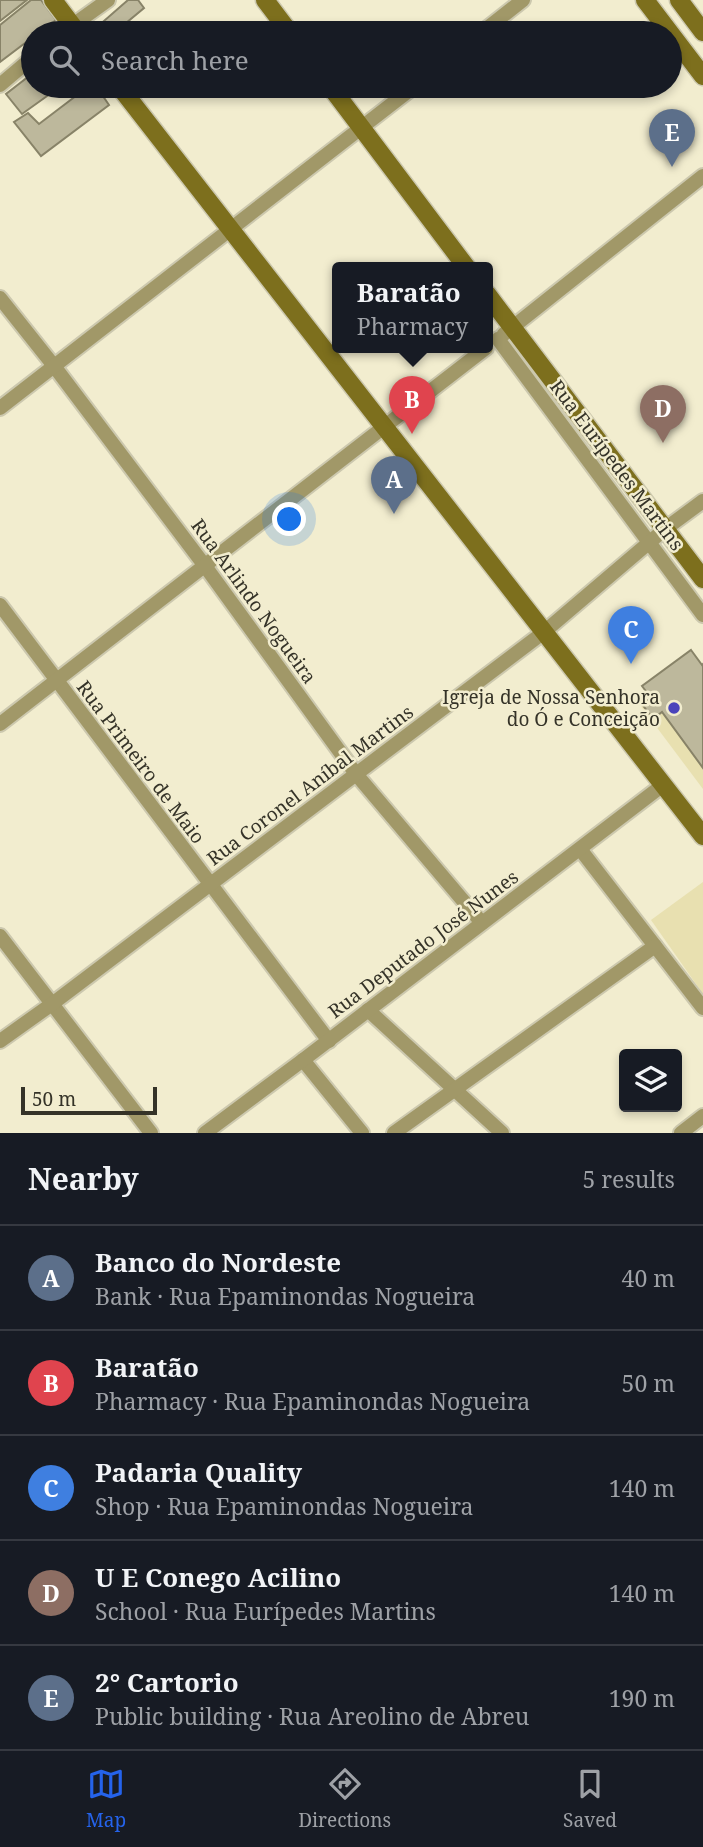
<!DOCTYPE html>
<meta charset="utf-8">
<style>
body{margin:0;font-family:"Noto Serif",serif;background:#242831;color:#f1f3f6}
.controls{position:absolute;right:21px;bottom:21px;display:grid;overflow:hidden;border-radius:7px;box-shadow:0 4px 10px #0003}
.controls button{width:63px;height:63px;display:grid;place-items:center;padding:0;border:0;border-bottom:2px solid #363941;background:#171b24;color:#f1f3f6;font:35px sans-serif}
.scale{position:absolute;left:21px;bottom:18px;width:136px;box-sizing:border-box;padding-left:7px;border:4px solid #353328;border-top:0;font-size:19px;line-height:24px;white-space:nowrap;color:#353328;-webkit-text-stroke:5px #f2edcf;paint-order:stroke}
.you{position:absolute;left:290px;top:520px;width:24px;height:24px;margin:-18px;border:5px solid #fff;border-radius:50%;background:#1a73e8;box-shadow:0 0 0 10px #1a73e833}
.badge{display:grid;place-items:center;width:46px;height:46px;border-radius:50%;background:#2563eb;color:#fff;font-size:23px;font-weight:700}
.pin{position:absolute;translate:-50% -58px;filter:drop-shadow(0 2px 4px #0008)}
.pin::after{content:'';position:absolute;top:37px;width:24px;height:21px;background:inherit;clip-path:polygon(0 0,100% 0,50% 100%)}
.popup{position:absolute;left:332px;top:262px;width:161px;height:91px;box-sizing:border-box;display:grid;place-content:center;border-radius:7px;background:#171b24;filter:drop-shadow(0 2px 5px #0005);font-size:23px;white-space:nowrap;color:#9ea1a6}
.popup b{font-size:26px;color:#f1f3f6}
.popup::after{content:'';position:absolute;left:50%;top:100%;margin-left:-14px;border:14px solid transparent;border-top-color:#171b24}
.list{margin:0;padding:0;list-style:none}
h2{display:flex;justify-content:space-between;align-items:center;height:91px;margin:0;padding:0 28px;font-size:30px}
h2 small{font-size:23px;font-weight:400;color:#9ea1a6}
.list li{display:grid;grid-template-columns:46px 1fr auto;gap:21px;align-items:center;box-sizing:border-box;height:105px;padding:0 28px;border-top:2px solid #363941}
.list b{display:block;font-size:26px;white-space:nowrap}
.list p{margin:0;font-size:23px;white-space:nowrap;color:#9ea1a6}
.list em{font-size:23px;font-style:normal;color:#9ea1a6}
.icon{flex:none;width:38px;height:38px;fill:none;stroke:currentColor;stroke-width:2;stroke-linecap:round;stroke-linejoin:round}
.map{position:relative;flex:none;width:703px;height:1133px;overflow:hidden}
.search{position:absolute;background:#171b24;box-shadow:0 4px 10px #0003;left:21px;right:21px;top:21px;height:77px;display:flex;align-items:center;gap:18px;box-sizing:border-box;padding:0 24px;border-radius:38px;color:#9ea1a6;font-size:26px}
.sheet{height:616px;background:#171b24}
nav{display:flex;justify-content:space-around;align-items:center;box-sizing:border-box;height:98px;border-top:2px solid #363941;background:#171b24;font-size:19px;color:#9ea1a6}
nav a{display:grid;justify-items:center;gap:4px}
nav .on{color:#2563eb}
.map>svg:first-child{display:block}
.green{fill:#e8e0b0}
.building{fill:#bdb89c;stroke:#888368;stroke-width:2}
.lines{fill:none;stroke-linecap:round;stroke-linejoin:round}
.street-casing{stroke:#ccc8ae;stroke-width:18}
.secondary-casing{stroke:#ccc8ae;stroke-width:21}
.street{stroke:#a19868;stroke-width:14}
.secondary{stroke:#7d6f1d;stroke-width:18}
.poi-dot{fill:#4b44bb;stroke:#f2edcf;stroke-width:2.5}
.labels{text-anchor:middle;dominant-baseline:central;stroke-width:5;stroke-linejoin:round;paint-order:stroke}
.street-label{font-size:19px;fill:#353328;stroke:#f2edcf}
.poi-label{font-size:19px;fill:#353328;stroke:#f2edcf;text-anchor:end}
</style>
<div class="map">
<svg width="703" height="1133" viewBox="0 0 703 1133">
<rect width="100%" height="100%" fill="#f2edcf"/>
<g class="green">
<polygon points="642,704 662,712 703,768 703,789 640,705"/>
<polygon points="703,882 703,994 651,920"/>
</g>
<g class="building">
<polygon points="0,0 27,0 0,21"/>
<polygon points="31,0 41,0 56,20 39,33 33,33 33,37 0,62 0,25"/>
<polygon points="128,0 138,0 144,8 114,33 102,33 97,27"/>
<polygon points="33,73 33,86 61,86 22,114 6,94"/>
<polygon points="89,86 96,86 109,105 41,156 14,122 28,113 39,124"/>
<polygon points="691,650 702,665 703,664 703,768 662,712 653,719 642,704 651,698 642,686"/>
</g>
<g class="lines">
<g class="street-casing">
<g id="street">
<polyline points="62,33 108,0"/>
<polyline points="481,33 523,0"/>
<polyline points="0,85 33,57"/>
<polyline points="0,298 54,366 205,566 356,774 482,923"/>
<polyline points="504,334 703,176"/>
<polyline points="498,339 703,615"/>
<polyline points="0,408 415,86"/>
<polyline points="0,605 329,1041"/>
<polyline points="0,724 486,348"/>
<polyline points="580,849 703,1008"/>
<polyline points="0,936 151,1133"/>
<polyline points="368,1010 502,1133"/>
<polyline points="0,1041 52,1004 544,632 665,529 703,501"/>
<polyline points="303,1060 362,1133"/>
<polyline points="205,1133 303,1060 663,785"/>
<polyline points="394,1133 655,946"/>
<polyline points="681,1133 703,1116"/>
</g>
</g>
<g class="secondary-casing">
<g id="secondary">
<polyline points="53,0 78,33"/>
<polyline points="265,0 290,33"/>
<polyline points="645,0 703,76"/>
<polyline points="679,0 703,32"/>
<polyline points="119,86 703,836"/>
<polyline points="330,86 467,268"/>
<polyline points="487,294 703,579"/>
</g>
</g>
<use href="#street" class="street"/>
<use href="#secondary" class="secondary"/>
</g>
<circle class="poi-dot" cx="674" cy="708" r="7"/>
<g class="labels">
<g class="street-label">
<text transform="translate(617 465) rotate(53)">Rua Eurípedes Martins</text>
<text transform="translate(254 601) rotate(54)">Rua Arlindo Nogueira</text>
<text transform="translate(141 762) rotate(53)">Rua Primeiro de Maio</text>
<text transform="translate(310 785) rotate(-37)">Rua Coronel Aníbal Martins</text>
<text transform="translate(423 944) rotate(-37)">Rua Deputado José Nunes</text>
</g>
<g class="poi-label">
<text x="660" y="697">Igreja de Nossa Senhora<tspan x="660" dy="22">do Ó e Conceição</tspan></text>
</g>
</g>
</svg>
<div class="controls">
<button><svg class="icon" aria-label="layers" viewBox="0 0 24 24"><path d="M12 4l9 5-9 5-9-5zM3 14l9 5 9-5"/></svg></button>
</div>
<div class="scale">50 m</div>
<div class="you"></div>
<div class="pin badge" style="left:394px;top:514px;background:#5c6f8a">A</div>
<div class="pin badge" style="left:412px;top:434px;background:#e0444e">B</div>
<div class="popup"><b>Baratão</b>Pharmacy</div>
<div class="pin badge" style="left:631px;top:664px;background:#3f7fe0">C</div>
<div class="pin badge" style="left:663px;top:443px;background:#8d6e63">D</div>
<div class="pin badge" style="left:672px;top:167px;background:#5c6f8a">E</div>
<div class="search"><svg class="icon" aria-label="search" viewBox="0 0 24 24"><circle cx="10" cy="10" r="6"/><path d="M15 15l6 6"/></svg>Search here</div>
</div>
<section class="sheet">
<h2>Nearby<small>5 results</small></h2>
<ul class="list">
<li><span class="badge" style="background:#5c6f8a">A</span><div><b>Banco do Nordeste</b><p>Bank · Rua Epaminondas Nogueira</p></div><em>40 m</em></li>
<li><span class="badge" style="background:#e0444e">B</span><div><b>Baratão</b><p>Pharmacy · Rua Epaminondas Nogueira</p></div><em>50 m</em></li>
<li><span class="badge" style="background:#3f7fe0">C</span><div><b>Padaria Quality</b><p>Shop · Rua Epaminondas Nogueira</p></div><em>140 m</em></li>
<li><span class="badge" style="background:#8d6e63">D</span><div><b>U E Conego Acilino</b><p>School · Rua Eurípedes Martins</p></div><em>140 m</em></li>
<li><span class="badge" style="background:#5c6f8a">E</span><div><b>2° Cartorio</b><p>Public building · Rua Areolino de Abreu</p></div><em>190 m</em></li>
</ul>
</section>
<nav>
<a class="on"><svg class="icon" aria-label="map" viewBox="0 0 24 24"><path d="M3 6l6-2 6 2 6-2v14l-6 2-6-2-6 2zM9 4v14M15 6v14"/></svg>Map</a>
<a><svg class="icon" aria-label="directions" viewBox="0 0 24 24"><path d="M12 3l9 9-9 9-9-9zM9 14v-3h6M13 9l2 2-2 2"/></svg>Directions</a>
<a><svg class="icon" aria-label="saved" viewBox="0 0 24 24"><path d="M7 4h10v16l-5-4-5 4z"/></svg>Saved</a>
</nav>
